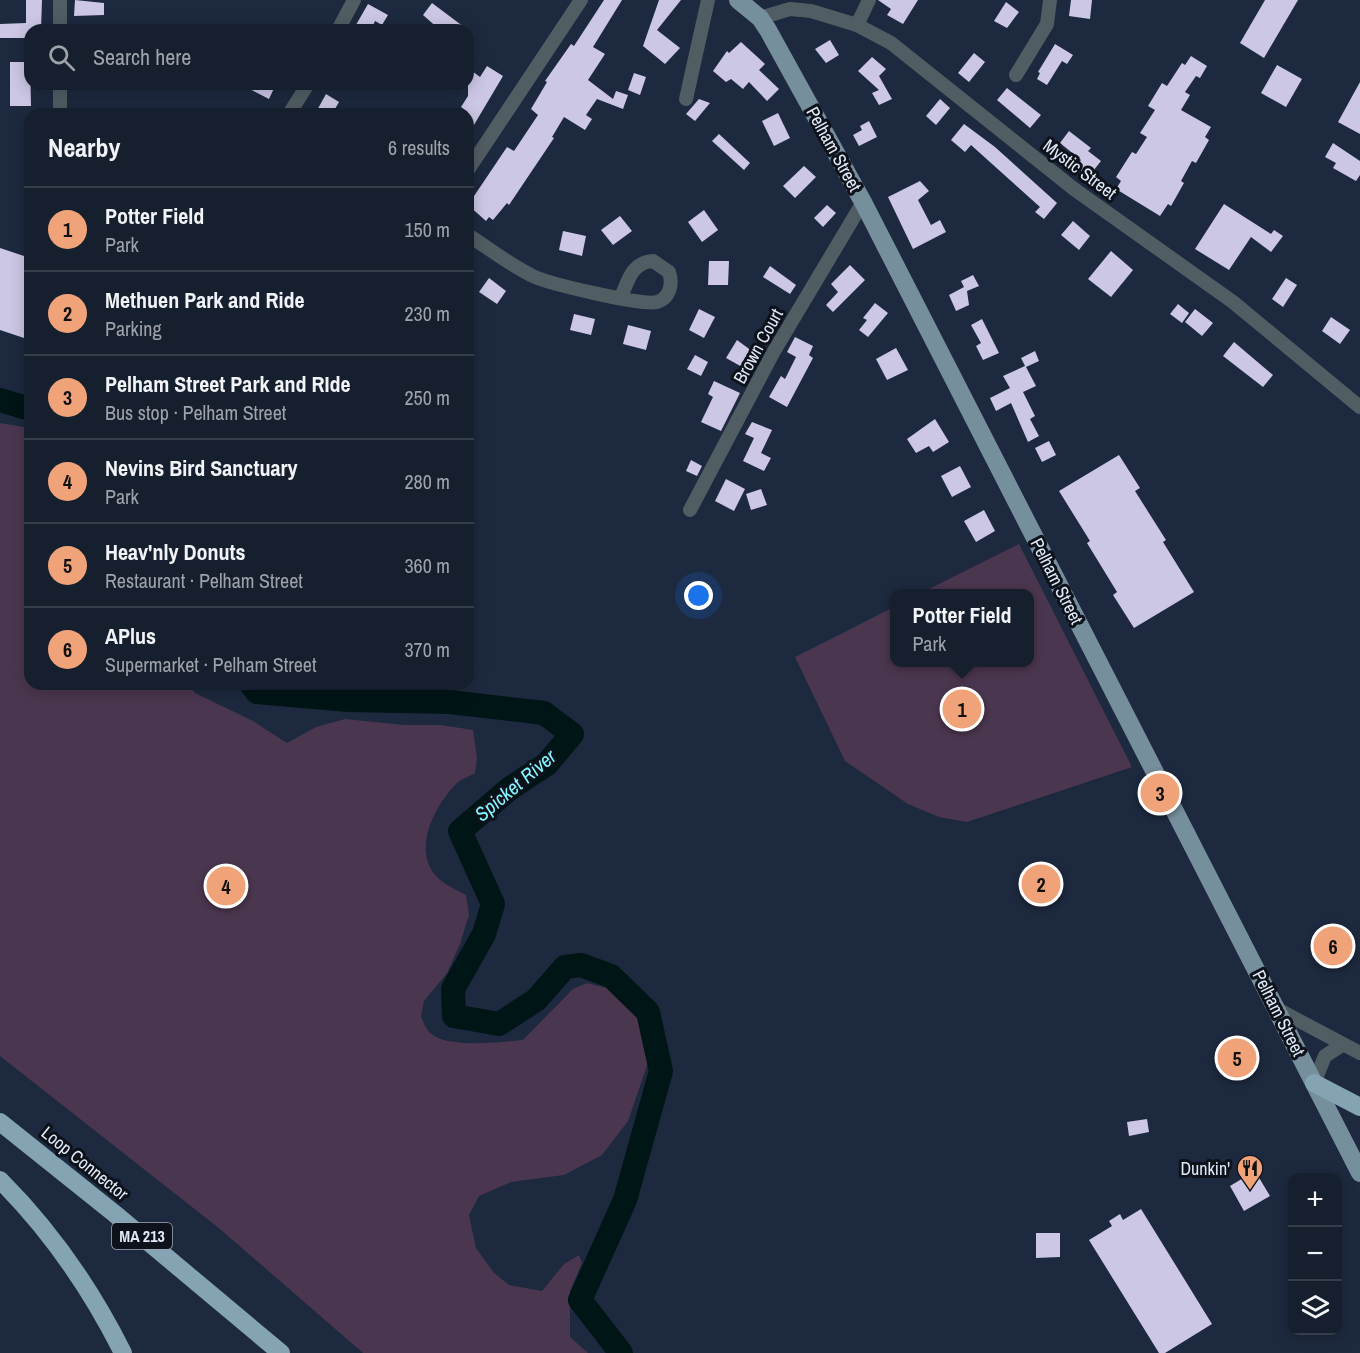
<!DOCTYPE html>
<meta charset="utf-8">
<style>
body{margin:0;font-family:"Archivo Narrow",sans-serif;background:#1f2736;color:#f1f3f6}
.controls{position:absolute;right:18px;bottom:18px;display:grid;overflow:hidden;border-radius:12px;box-shadow:0 3px 15px #0003}
.controls button{width:54px;height:54px;display:grid;place-items:center;padding:0;border:0;border-bottom:2px solid #353d4a;background:#161f2e;color:#f1f3f6;font:30px sans-serif}
.you{position:absolute;left:699px;top:596px;width:21px;height:21px;margin:-15px;border:4px solid #fff;border-radius:50%;background:#1a73e8;box-shadow:0 0 0 9px #1a73e833}
.badge{display:grid;place-items:center;width:39px;height:39px;border-radius:50%;background:#f0a279;color:#111;font-size:20px;font-weight:700}
.pin{position:absolute;translate:-50% -50%;border:3px solid #fff;box-shadow:0 2px 6px #0006}
.popup{position:absolute;left:890px;top:589px;width:144px;height:78px;box-sizing:border-box;display:grid;place-content:center;border-radius:12px;background:#161f2e;filter:drop-shadow(0 2px 4px #0005);font-size:20px;white-space:nowrap;color:#9ea2aa}
.popup b{font-size:22px;color:#f1f3f6}
.popup::after{content:'';position:absolute;left:50%;top:100%;margin-left:-12px;border:12px solid transparent;border-top-color:#161f2e}
.list{margin:0;padding:0;list-style:none}
h2{display:flex;justify-content:space-between;align-items:center;height:78px;margin:0;padding:0 24px;font-size:26px}
h2 small{font-size:20px;font-weight:400;color:#9ea2aa}
.list li{display:grid;grid-template-columns:39px 1fr auto;gap:18px;align-items:center;box-sizing:border-box;height:84px;padding:0 24px;border-top:2px solid #353d4a}
.list b{display:block;font-size:22px;white-space:nowrap}
.list p{margin:0;font-size:20px;white-space:nowrap;color:#9ea2aa}
.list em{font-size:20px;font-style:normal;color:#9ea2aa}
.icon{flex:none;width:33px;height:33px;fill:none;stroke:currentColor;stroke-width:2;stroke-linecap:round;stroke-linejoin:round}
.map{position:relative;flex:none;width:1360px;height:1353px;overflow:hidden}
.search{position:absolute;background:#161f2e;box-shadow:0 3px 15px #0003;left:24px;top:24px;width:450px;height:66px;display:flex;align-items:center;gap:15px;box-sizing:border-box;padding:0 21px;border-radius:18px;color:#9ea2aa;font-size:22px}
.panel{position:absolute;background:#161f2e;box-shadow:0 3px 15px #0003;left:24px;top:108px;width:450px;height:582px;border-radius:18px}
.map>svg:first-child{display:block}
.green{fill:#4b364f}
.lines{fill:none;stroke-linecap:round;stroke-linejoin:round}
.river{stroke:#001516;stroke-width:24}
.building{fill:#cbc7e5}
.minor{stroke:#505d63;stroke-width:14}
.major{stroke:#768f9c;stroke-width:18}
.highway{stroke:#84a3b3;stroke-width:18}
.labels{text-anchor:middle;dominant-baseline:central;stroke-width:6;stroke-linejoin:round;paint-order:stroke}
.shield{fill:#0d121b;stroke:#a2a9b6;stroke-width:1.5}
.shield-label{font-size:16px;font-weight:bold;fill:#e2eaf8}
.street-label{font-size:18px;fill:#e2eaf8;stroke:#0d121b}
.poi-label{font-size:18px;fill:#e2eaf8;stroke:#0d121b;text-anchor:end}
.water-label{font-size:20px;font-style:italic;fill:#85f6ff;stroke:#0d121b}
</style>
<div class="map">
<svg width="1360" height="1353" viewBox="0 0 1360 1353">
<rect width="100%" height="100%" fill="#1d293e"/>
<g class="green">
<path d="M0,423L30,428V684H189L195,693L253,721L287,743L316,727L345,719L404,725H441L473,730L477,758L475,773C469,777 460,779 455,785C434,807 411,852 438,878C445,885 457,890 466,895L469,915L460,944L447,973L424,1001L421,1016C423,1021 426,1029 430,1033C448,1049 500,1042 523,1040L573,989L587,983L610,989L633,1008L646,1031L650,1057L628,1121L602,1155L564,1175L511,1182L479,1196L469,1215L476,1248L494,1273L509,1285L542,1291L564,1264L579,1255L582,1263L570,1291V1337L588,1353H363L220,1229L0,1056Z"/>
<polygon points="1019,544 1132,767 967,822 939,817 908,804 845,761 795,657 894,607 894,662 1030,662 1030,594 921,593"/>
</g>
<g class="lines">
<g class="river">
<polyline points="0,400 30,409"/>
<polyline points="251,684 257,692 349,700 450,702 544,713 572,734 547,764 509,789 460,831 493,904 484,934 453,989 454,1016 499,1024 536,1000 565,967 581,965 611,976 648,1012 661,1071 625,1200 580,1300 621,1353"/>
</g>
</g>
<g class="building">
<polygon points="26,0 42,0 41,30 30,30 30,38 0,38 0,24 26,23"/>
<polygon points="75,0 104,3 104,15 74,16"/>
<polygon points="604,0 622,0 593,47 605,54 588,80 613,99 616,91 628,95 623,109 597,99 586,115 592,119 585,130 564,117 552,137 554,138 509,205 507,203 493,220 489,217 486,221 468,205 507,147 514,151 538,115 531,109 547,82 545,81 571,44 574,46"/>
<polygon points="659,0 681,0 657,30 680,48 665,64 643,46"/>
<polygon points="878,0 918,0 903,24 887,15 891,9"/>
<polygon points="1071,0 1092,0 1090,19 1069,16"/>
<polygon points="1265,0 1298,0 1264,58 1240,43"/>
<polygon points="1006,2 1019,12 1007,28 994,21"/>
<polygon points="432,3 468,30 440,30 423,15"/>
<polygon points="368,4 388,15 382,25 375,21 371,30 353,30"/>
<polygon points="830,40 839,55 826,63 815,49"/>
<polygon points="741,42 765,64 759,70 779,89 767,101 749,82 743,89 731,79 726,82 713,71 727,51 729,53"/>
<polygon points="1055,44 1073,55 1067,64 1062,61 1047,85 1037,79 1040,73 1038,72"/>
<polygon points="974,53 985,62 969,82 958,73"/>
<polygon points="1191,56 1207,66 1200,78 1196,76 1185,92 1190,95 1181,110 1211,127 1205,137 1209,140 1196,163 1192,161 1181,181 1184,183 1171,206 1168,204 1160,216 1116,189 1121,181 1116,177 1132,152 1136,154 1147,137 1140,133 1155,110 1148,106 1162,83 1167,86 1182,63 1185,65"/>
<polygon points="872,57 886,69 879,76 892,99 879,105 872,93 879,90 858,71"/>
<polygon points="10,62 30,62 31,106 10,106"/>
<polygon points="1277,65 1302,79 1286,107 1261,93"/>
<polygon points="487,66 503,76 468,135 468,112 461,107 468,96 468,68 480,77"/>
<polygon points="634,73 646,77 640,95 628,90"/>
<polygon points="1360,82 1360,134 1338,122"/>
<polygon points="240,84 276,84 269,99"/>
<polygon points="1007,88 1041,115 1030,128 997,100"/>
<polygon points="326,94 339,102 332,114 315,114"/>
<polygon points="699,99 710,103 695,121 686,114"/>
<polygon points="940,99 950,108 936,125 926,116"/>
<polygon points="778,113 790,138 774,146 762,121"/>
<polygon points="869,121 877,137 859,146 853,135 862,130 860,126"/>
<polygon points="964,124 995,147 1057,203 1044,219 1035,212 1040,207 971,145 965,152 951,140"/>
<polygon points="1069,131 1091,148 1088,151 1101,161 1086,180 1073,169 1081,160 1060,143"/>
<polygon points="719,134 750,163 744,170 712,141"/>
<polygon points="1333,143 1360,161 1360,175 1356,181 1333,168 1336,163 1325,157"/>
<polygon points="804,166 816,177 795,198 783,186"/>
<polygon points="920,181 929,191 918,200 931,225 940,220 946,232 913,249 888,197"/>
<polygon points="1224,204 1271,234 1274,230 1283,236 1271,252 1251,237 1229,270 1195,249"/>
<polygon points="827,205 836,213 823,227 814,218"/>
<polygon points="704,210 718,230 702,242 688,222"/>
<polygon points="620,216 632,231 613,245 601,230"/>
<polygon points="1073,221 1090,236 1079,250 1061,235"/>
<polygon points="563,231 586,236 582,256 559,250"/>
<polygon points="0,248 30,258 30,340 0,330"/>
<polygon points="1111,251 1133,270 1111,297 1088,279"/>
<polygon points="709,261 729,261 728,285 708,285"/>
<polygon points="850,265 865,280 833,312 826,305 838,292 831,284"/>
<polygon points="770,266 796,285 790,294 763,277"/>
<polygon points="973,275 979,286 967,291 969,305 956,311 949,295 964,287 961,281"/>
<polygon points="489,278 506,291 497,304 479,292"/>
<polygon points="1286,278 1297,285 1283,307 1272,299"/>
<polygon points="875,303 888,313 868,337 859,330 867,320 863,318"/>
<polygon points="1178,304 1189,313 1182,323 1170,314"/>
<polygon points="699,309 715,317 704,338 689,330"/>
<polygon points="1195,309 1213,323 1202,336 1185,322"/>
<polygon points="574,314 595,319 591,335 570,330"/>
<polygon points="1331,317 1350,330 1340,344 1322,331"/>
<polygon points="982,319 999,353 983,360 976,346 981,343 971,325"/>
<polygon points="628,325 651,331 646,350 623,344"/>
<polygon points="795,337 813,346 809,355 813,358 787,407 769,397 781,376 785,379 796,357 787,352"/>
<polygon points="737,340 760,357 751,372 726,358"/>
<polygon points="1234,342 1273,375 1263,387 1223,356"/>
<polygon points="896,348 908,370 887,380 876,359"/>
<polygon points="1035,351 1039,361 1026,367 1036,386 1023,392 1035,416 1030,419 1039,436 1028,442 1011,403 996,411 990,398 1010,388 1003,376 1025,366 1021,358"/>
<polygon points="695,355 708,362 701,376 687,369"/>
<polygon points="714,381 740,393 721,431 701,422 713,397 708,394"/>
<polygon points="935,419 949,442 933,452 929,446 916,453 907,439"/>
<polygon points="752,422 772,430 761,453 771,458 764,471 743,461 754,438 745,434"/>
<polygon points="1049,441 1056,455 1042,462 1035,448"/>
<polygon points="1119,455 1140,488 1135,491 1166,540 1163,542 1194,592 1134,628 1113,595 1117,592 1087,543 1090,541 1059,491"/>
<polygon points="691,460 702,466 697,476 686,471"/>
<polygon points="960,466 971,487 952,497 941,476"/>
<polygon points="726,479 745,489 734,511 715,501"/>
<polygon points="761,489 767,505 751,510 746,494"/>
<polygon points="984,510 995,531 976,542 964,521"/>
<polygon points="1333,926 1350,958 1333,967 1316,935"/>
<polygon points="1240,1039 1254,1064 1232,1075 1221,1055 1230,1051 1228,1046"/>
<polygon points="1147,1119 1149,1132 1129,1136 1127,1122"/>
<polygon points="1255,1171 1270,1196 1244,1211 1230,1186"/>
<polygon points="1141,1209 1212,1324 1165,1353 1159,1353 1089,1240 1112,1226 1109,1221 1120,1214 1123,1220"/>
<polygon points="1036,1233 1060,1233 1060,1257 1036,1258"/>
</g>
<g class="lines">
<g class="minor">
<polyline points="60,0 60,30"/>
<polyline points="760,18 790,9 811,11 857,25 891,43 1074,189 1233,302 1360,407"/>
<polyline points="857,25 869,0"/>
<polyline points="338,30 354,0"/>
<polyline points="1016,75 1047,24 1050,0"/>
<polyline points="60,84 60,114"/>
<polyline points="686,99 708,0"/>
<polyline points="289,114 308,84"/>
<polyline points="468,170 581,0"/>
<path d="M468,235C490,249 511,266 535,277C551,284 642,306 657,302C670,298 673,284 669,272L653,261C632,262 628,281 621,297"/>
<polyline points="690,510 773,353 863,202"/>
<polyline points="1277,1009 1360,1053"/>
<polyline points="1314,1083 1325,1056 1342,1045"/>
</g>
<polyline class="major" points="738,0 760,18 768,30 863,202 1360,1173"/>
<g class="highway">
<polyline points="1314,1083 1360,1107"/>
<polyline points="0,1122 115,1214 281,1353"/>
<path d="M0,1180C51,1231 91,1289 123,1353"/>
</g>
</g>
<defs>
<g id="restaurant-pin" transform="scale(1.35)"><path d="M0 17L-7.5 6A9.5 9.5 0 1 1 7.5 6Z" fill="#f0a279" stroke="#0d121b"/><path d="M-5-6h1v4h1v-4h1v4h1v-4h1v5L-1.5 .5V6h-2V.5L-5-1ZM5-6V6H3V1.5H1.5Q1.5-4 5-6Z" fill="#111"/></g>
</defs>
<g fill-rule="evenodd">
<use href="#restaurant-pin" x="1250" y="1168"/>
</g>
<g class="labels">
<rect class="shield" x="112" y="1223" width="60" height="26" rx="4.5"/>
<g class="shield-label">
<text x="142" y="1236">MA 213</text>
</g>
<g class="street-label">
<text transform="translate(834 149) rotate(61)">Pelham Street</text>
<text transform="translate(1080 169) rotate(37)">Mystic Street</text>
<text transform="translate(758 346) rotate(-61)">Brown Court</text>
<text transform="translate(1057 581) rotate(63)">Pelham Street</text>
<text transform="translate(1279 1013) rotate(63)">Pelham Street</text>
<text transform="translate(85 1163) rotate(39)">Loop Connector</text>
</g>
<g class="poi-label">
<text x="1230" y="1168">Dunkin'</text>
</g>
<g class="water-label">
<text transform="translate(515 785) rotate(-40)">Spicket River</text>
</g>
</g>
</svg>
<div class="controls">
<button>+</button>
<button>−</button>
<button><svg class="icon" aria-label="layers" viewBox="0 0 24 24"><path d="M12 4l9 5-9 5-9-5zM3 14l9 5 9-5"/></svg></button>
</div>
<div class="you"></div>
<div class="pin badge" style="left:962px;top:709px">1</div>
<div class="popup"><b>Potter Field</b>Park</div>
<div class="pin badge" style="left:1041px;top:884px">2</div>
<div class="pin badge" style="left:1160px;top:793px">3</div>
<div class="pin badge" style="left:226px;top:886px">4</div>
<div class="pin badge" style="left:1237px;top:1058px">5</div>
<div class="pin badge" style="left:1333px;top:946px">6</div>
<div class="search"><svg class="icon" aria-label="search" viewBox="0 0 24 24"><circle cx="10" cy="10" r="6"/><path d="M15 15l6 6"/></svg>Search here</div>
<section class="panel">
<h2>Nearby<small>6 results</small></h2>
<ul class="list">
<li><span class="badge">1</span><div><b>Potter Field</b><p>Park</p></div><em>150 m</em></li>
<li><span class="badge">2</span><div><b>Methuen Park and Ride</b><p>Parking</p></div><em>230 m</em></li>
<li><span class="badge">3</span><div><b>Pelham Street Park and RIde</b><p>Bus stop · Pelham Street</p></div><em>250 m</em></li>
<li><span class="badge">4</span><div><b>Nevins Bird Sanctuary</b><p>Park</p></div><em>280 m</em></li>
<li><span class="badge">5</span><div><b>Heav'nly Donuts</b><p>Restaurant · Pelham Street</p></div><em>360 m</em></li>
<li><span class="badge">6</span><div><b>APlus</b><p>Supermarket · Pelham Street</p></div><em>370 m</em></li>
</ul>
</section>
</div>
